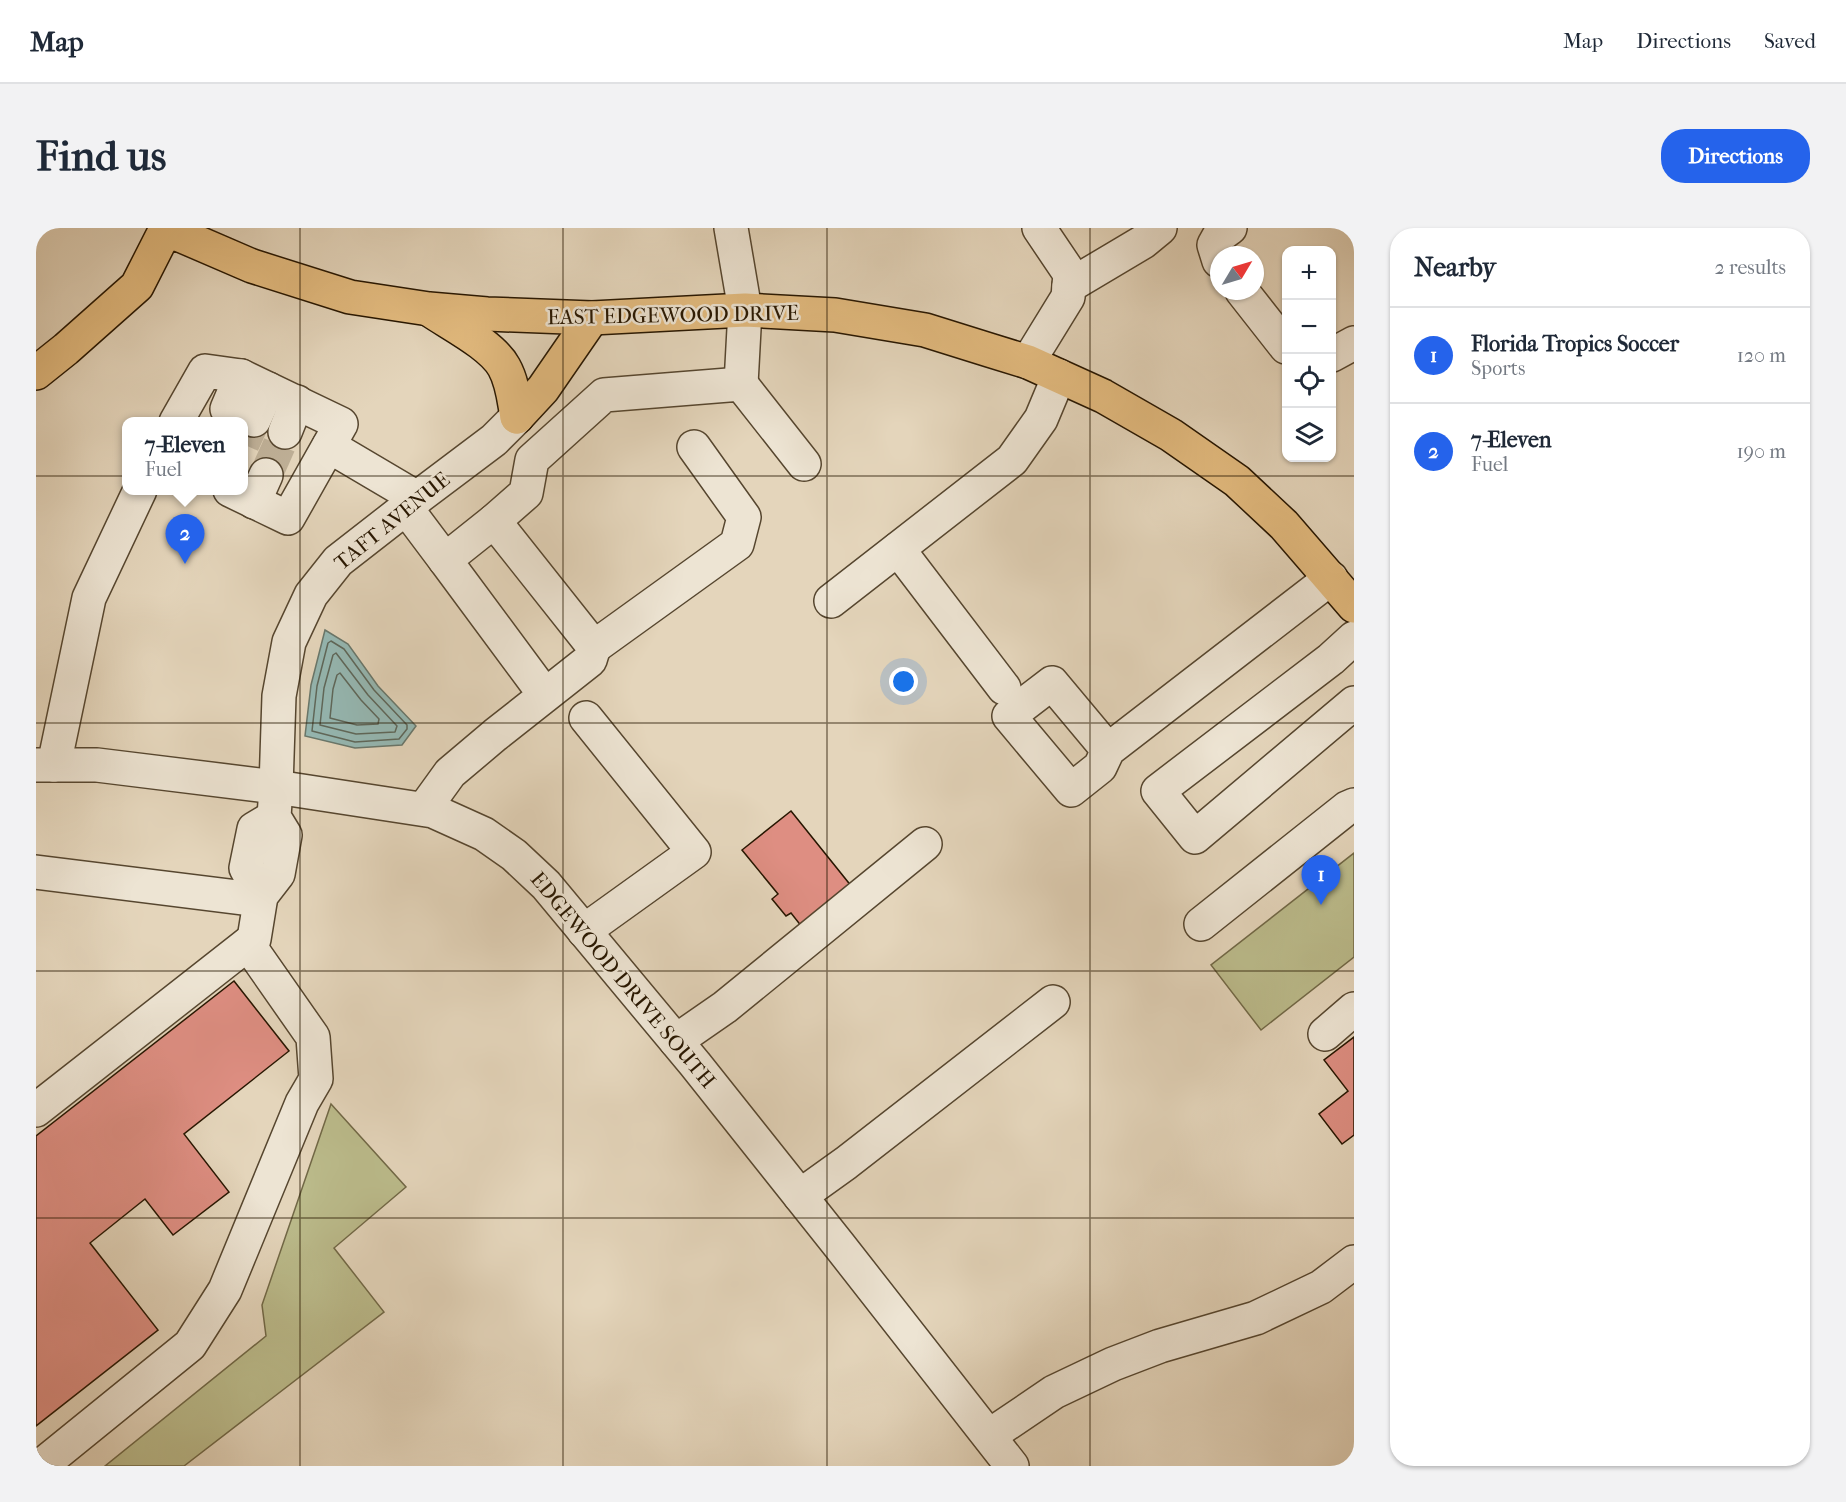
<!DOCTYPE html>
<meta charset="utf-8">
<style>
body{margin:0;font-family:"IM FELL French Canon",serif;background:#f2f2f3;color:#1f2937}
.controls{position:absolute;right:18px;top:18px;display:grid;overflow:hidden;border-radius:12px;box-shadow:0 2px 4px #0004}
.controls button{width:54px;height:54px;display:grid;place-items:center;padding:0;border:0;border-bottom:2px solid #e0e1e3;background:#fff;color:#1f2937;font:30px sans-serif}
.compass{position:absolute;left:1174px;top:18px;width:54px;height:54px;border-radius:50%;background:#fff;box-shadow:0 2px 4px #0004;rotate:52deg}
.you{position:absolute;left:868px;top:454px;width:21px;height:21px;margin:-15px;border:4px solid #fff;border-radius:50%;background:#1a73e8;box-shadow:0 0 0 9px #1a73e833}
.badge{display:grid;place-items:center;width:39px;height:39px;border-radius:50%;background:#2563eb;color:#fff;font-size:20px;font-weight:700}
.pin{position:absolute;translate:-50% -50px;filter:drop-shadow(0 2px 3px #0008)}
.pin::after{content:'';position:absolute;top:32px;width:21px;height:18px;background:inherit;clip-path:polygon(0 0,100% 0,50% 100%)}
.popup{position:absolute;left:86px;top:189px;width:126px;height:78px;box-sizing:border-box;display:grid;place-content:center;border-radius:12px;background:#fff;filter:drop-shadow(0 2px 4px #0005);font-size:20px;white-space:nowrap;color:#747a83}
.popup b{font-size:22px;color:#1f2937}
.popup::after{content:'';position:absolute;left:50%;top:100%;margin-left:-12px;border:12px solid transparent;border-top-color:#fff}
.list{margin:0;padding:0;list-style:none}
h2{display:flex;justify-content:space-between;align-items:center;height:78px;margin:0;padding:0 24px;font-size:26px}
h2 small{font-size:20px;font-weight:400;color:#747a83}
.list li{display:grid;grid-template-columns:39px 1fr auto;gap:18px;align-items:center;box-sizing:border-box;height:96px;padding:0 24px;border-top:2px solid #e0e1e3}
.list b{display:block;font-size:22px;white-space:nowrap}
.list p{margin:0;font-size:20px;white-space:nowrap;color:#747a83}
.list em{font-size:20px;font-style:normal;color:#747a83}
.icon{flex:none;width:33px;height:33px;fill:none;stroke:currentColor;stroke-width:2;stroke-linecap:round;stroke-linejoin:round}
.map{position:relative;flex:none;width:1318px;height:1238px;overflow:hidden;border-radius:24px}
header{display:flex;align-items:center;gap:36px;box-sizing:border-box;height:84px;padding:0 30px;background:#fff;border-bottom:2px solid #e0e1e3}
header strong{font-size:28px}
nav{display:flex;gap:33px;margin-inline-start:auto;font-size:21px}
.intro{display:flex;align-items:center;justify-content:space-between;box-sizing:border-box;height:144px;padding:0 36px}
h1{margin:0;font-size:42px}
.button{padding:15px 27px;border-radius:24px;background:#2563eb;color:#fff;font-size:21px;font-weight:700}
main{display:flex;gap:36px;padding:0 36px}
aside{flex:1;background:#fff;border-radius:24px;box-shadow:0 2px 4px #0004}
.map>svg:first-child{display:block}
.green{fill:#bbbb8b;stroke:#716846;stroke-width:1.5}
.water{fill:#95b8b3;stroke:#69776b;stroke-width:1.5}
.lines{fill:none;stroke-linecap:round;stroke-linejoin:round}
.shore{stroke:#5e675a;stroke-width:1.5}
.building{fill:#de8e82;stroke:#271600;stroke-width:1.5}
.minor-tunnel{stroke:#beaf96;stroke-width:33;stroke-dasharray:33 16;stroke-linecap:butt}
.minor-casing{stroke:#56462f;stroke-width:36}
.major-casing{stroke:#271600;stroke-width:36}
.minor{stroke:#ede4d3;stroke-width:33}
.major{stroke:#e2ba7e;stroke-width:33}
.grid{fill:none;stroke:#271600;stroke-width:1.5;stroke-opacity:0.55}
.labels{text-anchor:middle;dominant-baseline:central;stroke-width:5;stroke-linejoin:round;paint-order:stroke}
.street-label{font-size:21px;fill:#271600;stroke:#ede4d3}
</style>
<header>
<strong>Map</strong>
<nav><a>Map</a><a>Directions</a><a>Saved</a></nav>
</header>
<div class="intro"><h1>Find us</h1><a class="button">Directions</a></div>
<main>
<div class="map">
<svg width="1318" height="1238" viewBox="0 0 1318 1238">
<rect width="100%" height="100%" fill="#e4d5bb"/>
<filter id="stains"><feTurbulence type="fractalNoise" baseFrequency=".00333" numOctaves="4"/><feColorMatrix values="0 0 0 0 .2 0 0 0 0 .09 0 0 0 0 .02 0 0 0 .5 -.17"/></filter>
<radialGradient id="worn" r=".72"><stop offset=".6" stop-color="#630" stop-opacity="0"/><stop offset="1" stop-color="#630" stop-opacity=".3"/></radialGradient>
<g class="green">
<polygon points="1318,625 1318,729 1225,802 1175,737"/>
<polygon points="295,876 370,959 298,1020 348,1084 148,1238 69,1238 230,1108 226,1077"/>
</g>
<polygon class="water" points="289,402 312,416 342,458 380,498 366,517 319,520 269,508 275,457"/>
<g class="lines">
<g class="shore">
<polygon points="295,413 308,421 338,462 371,497 371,501 363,511 319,514 276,503 281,458 292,415"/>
<polygon points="300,425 332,467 361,498 359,504 320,506 284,497 288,460 297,427"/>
<polygon points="304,445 325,472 343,491 342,496 321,497 294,490 297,461 301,447"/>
</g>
</g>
<g class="building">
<polygon points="755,583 816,659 766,699 755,685 750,688 736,671 742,666 706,622"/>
<polygon points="198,753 253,823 148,906 193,964 137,1007 109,971 54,1015 122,1102 0,1198 0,908"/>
<polygon points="1318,809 1318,907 1306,916 1283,886 1312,863 1288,832"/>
</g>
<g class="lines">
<g class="minor-tunnel">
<polyline points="207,216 218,192"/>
<polyline points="230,247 249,204"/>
</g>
<g class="minor-casing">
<g id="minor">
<polyline points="695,0 709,82 705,156"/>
<polyline points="1183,33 1178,17 1183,8 1194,0"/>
<polyline points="1033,58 1107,14 1124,0"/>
<polyline points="1206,63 1250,119"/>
<polyline points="1296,127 1318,115"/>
<polyline points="992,134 1032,69 1034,46 1003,0"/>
<polyline points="191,181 205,148"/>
<polyline points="218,192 232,161"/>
<polyline points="140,194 169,143 205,148 305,196 252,290 194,262"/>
<polyline points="249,204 261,174"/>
<polyline points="293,218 381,270"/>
<polyline points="218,274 230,247"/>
<polyline points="370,280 409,332"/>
<polyline points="458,293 490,265 496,232 568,167 705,156 768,236"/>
<polyline points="862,321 968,460"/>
<polyline points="795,373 976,232 1005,191 1023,148"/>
<polyline points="1318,410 1295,431 1122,563 1159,609 1318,475"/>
<polyline points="558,419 701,316 708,289 658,219"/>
<polyline points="1072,522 1016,455 973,488 1035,562 1064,539 1072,522 1295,350"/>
<polyline points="0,537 61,537 240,559 397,583 448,606 478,627 510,657 659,836 803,1017 976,1238"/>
<polyline points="18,537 53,370 104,262"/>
<polyline points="388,581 414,545 459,507 554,432 558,419 458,293 409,332 509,467"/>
<polyline points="0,644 224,672"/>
<polyline points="225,668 210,640 218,601 238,589"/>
<polyline points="1165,696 1311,580 1318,577"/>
<polyline points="548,703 658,624 550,490"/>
<polyline points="1289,806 1318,781"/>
<polyline points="640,813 689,779 889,616"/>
<polyline points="0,882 218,711 225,668 242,646 249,607 238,589 240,559 243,468 253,414 275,367 302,333 370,280 381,270 458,212 481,189"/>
<polyline points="764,968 810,935 1017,774"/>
<polyline points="953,1208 1018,1164 1077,1136 1124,1118 1220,1090 1285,1059 1318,1034"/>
<polyline points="5,1238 154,1117 189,1062 266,875 280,851 277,809 212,716"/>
</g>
</g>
<g class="major-casing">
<g id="major">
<path d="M394,82C416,97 456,117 468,139C477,155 478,173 481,189"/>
<polyline points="0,145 30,121 101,58 130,1 216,38 314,69 393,81 451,86 556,90 709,82 799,87 889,102 953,122 992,134 1067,168 1135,207 1201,253 1248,297 1318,378"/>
<polyline points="481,189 507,161 556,90"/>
</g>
</g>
<use href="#minor" class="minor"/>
<use href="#major" class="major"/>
</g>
<path class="grid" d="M264,0V1238M527,0V1238M791,0V1238M1054,0V1238M0,248H1318M0,495H1318M0,743H1318M0,990H1318"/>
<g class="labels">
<g class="street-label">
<text transform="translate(637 87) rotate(-1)">EAST EDGEWOOD DRIVE</text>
<text transform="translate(356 293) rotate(-39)">TAFT AVENUE</text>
<text transform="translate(587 752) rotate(50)">EDGEWOOD DRIVE SOUTH</text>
</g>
</g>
<rect width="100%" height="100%" filter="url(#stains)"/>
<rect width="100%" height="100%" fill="url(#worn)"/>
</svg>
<div class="controls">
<button>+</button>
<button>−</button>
<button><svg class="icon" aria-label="locate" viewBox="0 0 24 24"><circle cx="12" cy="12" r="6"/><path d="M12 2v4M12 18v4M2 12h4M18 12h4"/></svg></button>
<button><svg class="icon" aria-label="layers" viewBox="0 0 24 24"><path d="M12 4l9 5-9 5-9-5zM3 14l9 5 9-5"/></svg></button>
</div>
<svg class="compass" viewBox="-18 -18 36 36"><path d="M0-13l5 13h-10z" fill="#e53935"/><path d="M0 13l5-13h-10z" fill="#747a83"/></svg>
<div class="you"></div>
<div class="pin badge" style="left:1285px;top:677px">1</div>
<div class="pin badge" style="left:149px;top:336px">2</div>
<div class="popup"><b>7-Eleven</b>Fuel</div>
</div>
<aside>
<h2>Nearby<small>2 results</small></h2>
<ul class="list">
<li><span class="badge">1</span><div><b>Florida Tropics Soccer</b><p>Sports</p></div><em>120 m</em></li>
<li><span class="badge">2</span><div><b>7-Eleven</b><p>Fuel</p></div><em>190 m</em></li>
</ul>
</aside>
</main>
